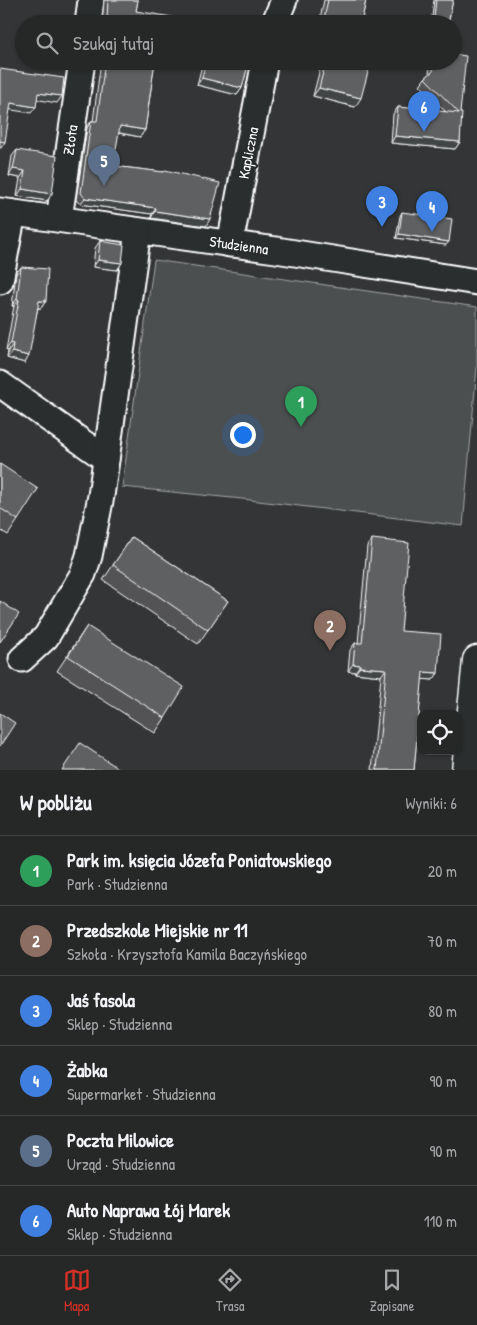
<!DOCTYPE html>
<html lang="pl">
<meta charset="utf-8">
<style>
body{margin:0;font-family:"Patrick Hand",sans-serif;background:#323434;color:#f1f3f6}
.controls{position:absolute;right:15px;bottom:15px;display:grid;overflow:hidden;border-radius:10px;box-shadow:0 1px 4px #0004}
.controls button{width:45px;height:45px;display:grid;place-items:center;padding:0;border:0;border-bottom:1px solid #424445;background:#262828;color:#f1f3f6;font:25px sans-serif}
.you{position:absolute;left:242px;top:434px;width:18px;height:18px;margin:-12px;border:4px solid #fff;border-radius:50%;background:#1a73e8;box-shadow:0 0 0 8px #1a73e833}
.badge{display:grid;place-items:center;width:32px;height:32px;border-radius:50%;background:#d93025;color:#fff;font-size:16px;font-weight:700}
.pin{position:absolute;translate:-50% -41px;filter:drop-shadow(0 1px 2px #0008)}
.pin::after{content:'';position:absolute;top:26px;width:18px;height:15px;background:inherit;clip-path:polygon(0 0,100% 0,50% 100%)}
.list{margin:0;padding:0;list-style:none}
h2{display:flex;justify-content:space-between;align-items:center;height:65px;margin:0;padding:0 20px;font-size:21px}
h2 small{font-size:16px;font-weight:400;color:#a4a6a8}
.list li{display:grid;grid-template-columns:32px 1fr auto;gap:15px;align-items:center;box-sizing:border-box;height:70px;padding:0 20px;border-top:1px solid #424445}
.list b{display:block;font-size:19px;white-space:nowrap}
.list p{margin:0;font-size:16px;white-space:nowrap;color:#a4a6a8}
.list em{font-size:16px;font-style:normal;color:#a4a6a8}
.icon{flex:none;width:28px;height:28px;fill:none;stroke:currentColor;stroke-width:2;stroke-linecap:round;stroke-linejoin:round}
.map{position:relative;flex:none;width:477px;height:770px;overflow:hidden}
.search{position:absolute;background:#262828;box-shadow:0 1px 4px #0004;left:15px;right:15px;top:15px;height:55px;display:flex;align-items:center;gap:12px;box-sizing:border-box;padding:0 18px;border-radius:28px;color:#a4a6a8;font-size:19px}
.sheet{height:485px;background:#262828}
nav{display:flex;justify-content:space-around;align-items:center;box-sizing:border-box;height:70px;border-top:1px solid #424445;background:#262828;font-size:14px;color:#a4a6a8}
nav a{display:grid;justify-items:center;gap:2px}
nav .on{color:#d93025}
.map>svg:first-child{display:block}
.green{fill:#4c4f50;stroke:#a6a7a8}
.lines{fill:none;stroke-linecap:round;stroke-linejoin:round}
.minor-casing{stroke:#fff;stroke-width:29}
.tertiary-casing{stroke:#fff;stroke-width:31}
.minor{stroke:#2a2d2e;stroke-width:25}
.tertiary{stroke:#2a2d2e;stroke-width:28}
.wall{fill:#525354;stroke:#fff}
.shaded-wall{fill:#424445;stroke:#fff}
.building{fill:#5f6162;stroke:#fff}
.labels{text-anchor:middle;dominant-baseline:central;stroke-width:4.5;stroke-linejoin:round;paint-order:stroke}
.street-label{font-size:15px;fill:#fff;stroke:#2a2d2e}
</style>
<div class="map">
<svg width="477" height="770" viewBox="0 0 477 770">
<rect width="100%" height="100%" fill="#333536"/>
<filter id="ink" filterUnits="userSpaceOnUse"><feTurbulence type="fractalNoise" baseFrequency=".02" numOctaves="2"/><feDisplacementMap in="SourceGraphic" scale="10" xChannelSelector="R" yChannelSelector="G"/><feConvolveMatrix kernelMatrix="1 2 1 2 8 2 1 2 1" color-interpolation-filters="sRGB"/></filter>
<g filter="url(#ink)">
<polygon class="green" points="154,260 477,307 477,367 463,526 242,499 122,487"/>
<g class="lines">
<g class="minor-casing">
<g id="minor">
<polyline points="88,24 91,0"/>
<polyline points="274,24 284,0"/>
<polyline points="0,211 276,250 477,282"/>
<polyline points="59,219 82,61"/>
<polyline points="230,244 265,61"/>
<polyline points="0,281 13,213"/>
<polyline points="0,384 106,459"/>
<polyline points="22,659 46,637 83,574 89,556 101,496 138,231"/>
</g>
</g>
<g class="tertiary-casing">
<polyline id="tertiary" points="466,770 477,660"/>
</g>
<use href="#minor" class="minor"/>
<use href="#tertiary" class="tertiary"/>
</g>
<g class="wall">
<polygon points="104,0 138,0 136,11 171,24 102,24"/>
<polygon points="324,0 366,0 361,24 319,24"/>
<polygon points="434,0 453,0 448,24 428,24 429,21 432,17"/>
<polygon points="101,61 155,61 145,130 140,137 118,133 113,166 163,172 165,170 206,226 151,218 152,214 80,204 76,200 87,128 91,121 93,121"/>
<polygon points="203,61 249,61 242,88 237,95 197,85"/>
<polygon points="322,61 371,61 355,107 313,96"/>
<polygon points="430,61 453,61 460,113 460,142 455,149 391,143 393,114 398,107 446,112 420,85 425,78 429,75"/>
<polygon points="17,150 47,201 17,196 20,178 9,176 12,156"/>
<polygon points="402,212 449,242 446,245 396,238 400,216"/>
<polygon points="100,241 117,270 93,267 95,248"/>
<polygon points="21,267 46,301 41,308 38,308 25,363 7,358 8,351 6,350 14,306 12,306 16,274"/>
<polygon points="0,464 18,520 8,535 0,530"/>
<polygon points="132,537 228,601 198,644 103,580"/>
<polygon points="372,539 401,631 438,673 433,680 422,679 414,770 372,770 381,676 355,673 355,672 348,671 350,650 355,643 358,643 367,546"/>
<polygon points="87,626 165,718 155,733 57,671"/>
</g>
<g class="shaded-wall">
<polygon points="202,78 242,88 237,95 197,85"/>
<polygon points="319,88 361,98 355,107 313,96"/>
<polygon points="38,93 62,96 57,103 34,99"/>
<polygon points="11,103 36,107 31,113 6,109"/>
<polygon points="120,126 145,130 140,137 115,132"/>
<polygon points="395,136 460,142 455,149 391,143"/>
<polygon points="0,141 5,142 1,148 0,148"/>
<polygon points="13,169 25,171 20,178 9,176"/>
<polygon points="22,189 52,194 47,201 17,196"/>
<polygon points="85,198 156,208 152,214 80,204"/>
<polygon points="155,211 210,219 206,226 151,218"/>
<polygon points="399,234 449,242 446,245 396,238"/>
<polygon points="98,260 122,263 117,270 93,267"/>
<polygon points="17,299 19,300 14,306 12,306"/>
<polygon points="39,301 46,301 41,308 35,308"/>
<polygon points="11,343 13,344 8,351 6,350"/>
<polygon points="12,352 29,356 25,363 7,358"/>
<polygon points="353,664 360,665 355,672 348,671"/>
<polygon points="360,667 386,669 381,676 355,673"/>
<polygon points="423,672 438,673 433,680 418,679"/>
</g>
<g class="building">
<polygon points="108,0 138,0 136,11 172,17 171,24 105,24 107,19"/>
<polygon points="328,0 366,0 361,24 323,24"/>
<polygon points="436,0 453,0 448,24 430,24 431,17 434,18"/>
<polygon points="453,54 466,56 460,113 462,113 460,142 395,136 398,107 459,113 425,78 433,71 434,61 453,61"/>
<polygon points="105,61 155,61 145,130 120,126 113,166 164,172 165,170 220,183 210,219 155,211 156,208 85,198 81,193 91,121 97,121"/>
<polygon points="206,61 249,61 242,88 202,78"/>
<polygon points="326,61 371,61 361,98 319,88"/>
<polygon points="0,69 64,78 62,96 38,93 36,107 11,103 5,142 0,141"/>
<polygon points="17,150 57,156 52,194 22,189 25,171 13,169"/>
<polygon points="402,212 452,219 449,242 399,234"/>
<polygon points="100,241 124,245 122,263 98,260"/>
<polygon points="21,267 48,269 46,301 39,301 29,356 12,352 13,344 11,343 19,300 17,299"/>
<polygon points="0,464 38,489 18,520 0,508"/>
<polygon points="132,537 228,601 208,630 113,565"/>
<polygon points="372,539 409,543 401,631 441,634 438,673 423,672 414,770 377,770 386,669 360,667 360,665 353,664 355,643 362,643"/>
<polygon points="0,601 19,614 0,642"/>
<polygon points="87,626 184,687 165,718 68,656"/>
<polygon points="0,713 15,723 0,746"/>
<polygon points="80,743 121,770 62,770"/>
</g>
</g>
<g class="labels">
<g class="street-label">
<text transform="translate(70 140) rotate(-82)">Złota</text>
<text transform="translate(248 153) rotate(-79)">Kapliczna</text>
<text transform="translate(239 245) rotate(8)">Studzienna</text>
</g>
</g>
</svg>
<div class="controls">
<button><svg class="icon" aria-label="locate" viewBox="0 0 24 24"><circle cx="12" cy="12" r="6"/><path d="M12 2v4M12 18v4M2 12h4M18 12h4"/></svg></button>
</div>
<div class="you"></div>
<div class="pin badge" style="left:301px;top:427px;background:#2e9e5b">1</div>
<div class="pin badge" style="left:330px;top:651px;background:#8d6e63">2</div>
<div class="pin badge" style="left:382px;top:227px;background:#3f7fe0">3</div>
<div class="pin badge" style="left:432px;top:232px;background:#3f7fe0">4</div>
<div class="pin badge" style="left:104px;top:186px;background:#5c6f8a">5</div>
<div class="pin badge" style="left:424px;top:132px;background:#3f7fe0">6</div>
<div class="search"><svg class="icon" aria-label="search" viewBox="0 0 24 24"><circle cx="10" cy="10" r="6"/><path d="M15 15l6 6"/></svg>Szukaj tutaj</div>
</div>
<section class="sheet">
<h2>W pobliżu<small>Wyniki: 6</small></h2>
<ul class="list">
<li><span class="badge" style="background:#2e9e5b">1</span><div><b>Park im. księcia Józefa Poniatowskiego</b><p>Park · Studzienna</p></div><em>20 m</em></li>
<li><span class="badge" style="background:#8d6e63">2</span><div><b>Przedszkole Miejskie nr 11</b><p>Szkoła · Krzysztofa Kamila Baczyńskiego</p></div><em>70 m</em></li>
<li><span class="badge" style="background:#3f7fe0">3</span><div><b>Jaś fasola</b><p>Sklep · Studzienna</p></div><em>80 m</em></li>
<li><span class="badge" style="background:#3f7fe0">4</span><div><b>Żabka</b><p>Supermarket · Studzienna</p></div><em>90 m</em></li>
<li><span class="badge" style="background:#5c6f8a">5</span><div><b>Poczta Milowice</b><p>Urząd · Studzienna</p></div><em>90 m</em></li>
<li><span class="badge" style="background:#3f7fe0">6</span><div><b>Auto Naprawa Łój Marek</b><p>Sklep · Studzienna</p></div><em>110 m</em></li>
</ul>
</section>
<nav>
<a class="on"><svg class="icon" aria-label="map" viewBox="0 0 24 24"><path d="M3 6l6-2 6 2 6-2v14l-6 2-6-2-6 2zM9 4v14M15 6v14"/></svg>Mapa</a>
<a><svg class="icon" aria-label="directions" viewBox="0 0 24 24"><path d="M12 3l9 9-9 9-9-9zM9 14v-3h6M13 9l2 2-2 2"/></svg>Trasa</a>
<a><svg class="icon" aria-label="saved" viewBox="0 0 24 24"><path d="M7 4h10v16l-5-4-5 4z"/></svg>Zapisane</a>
</nav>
